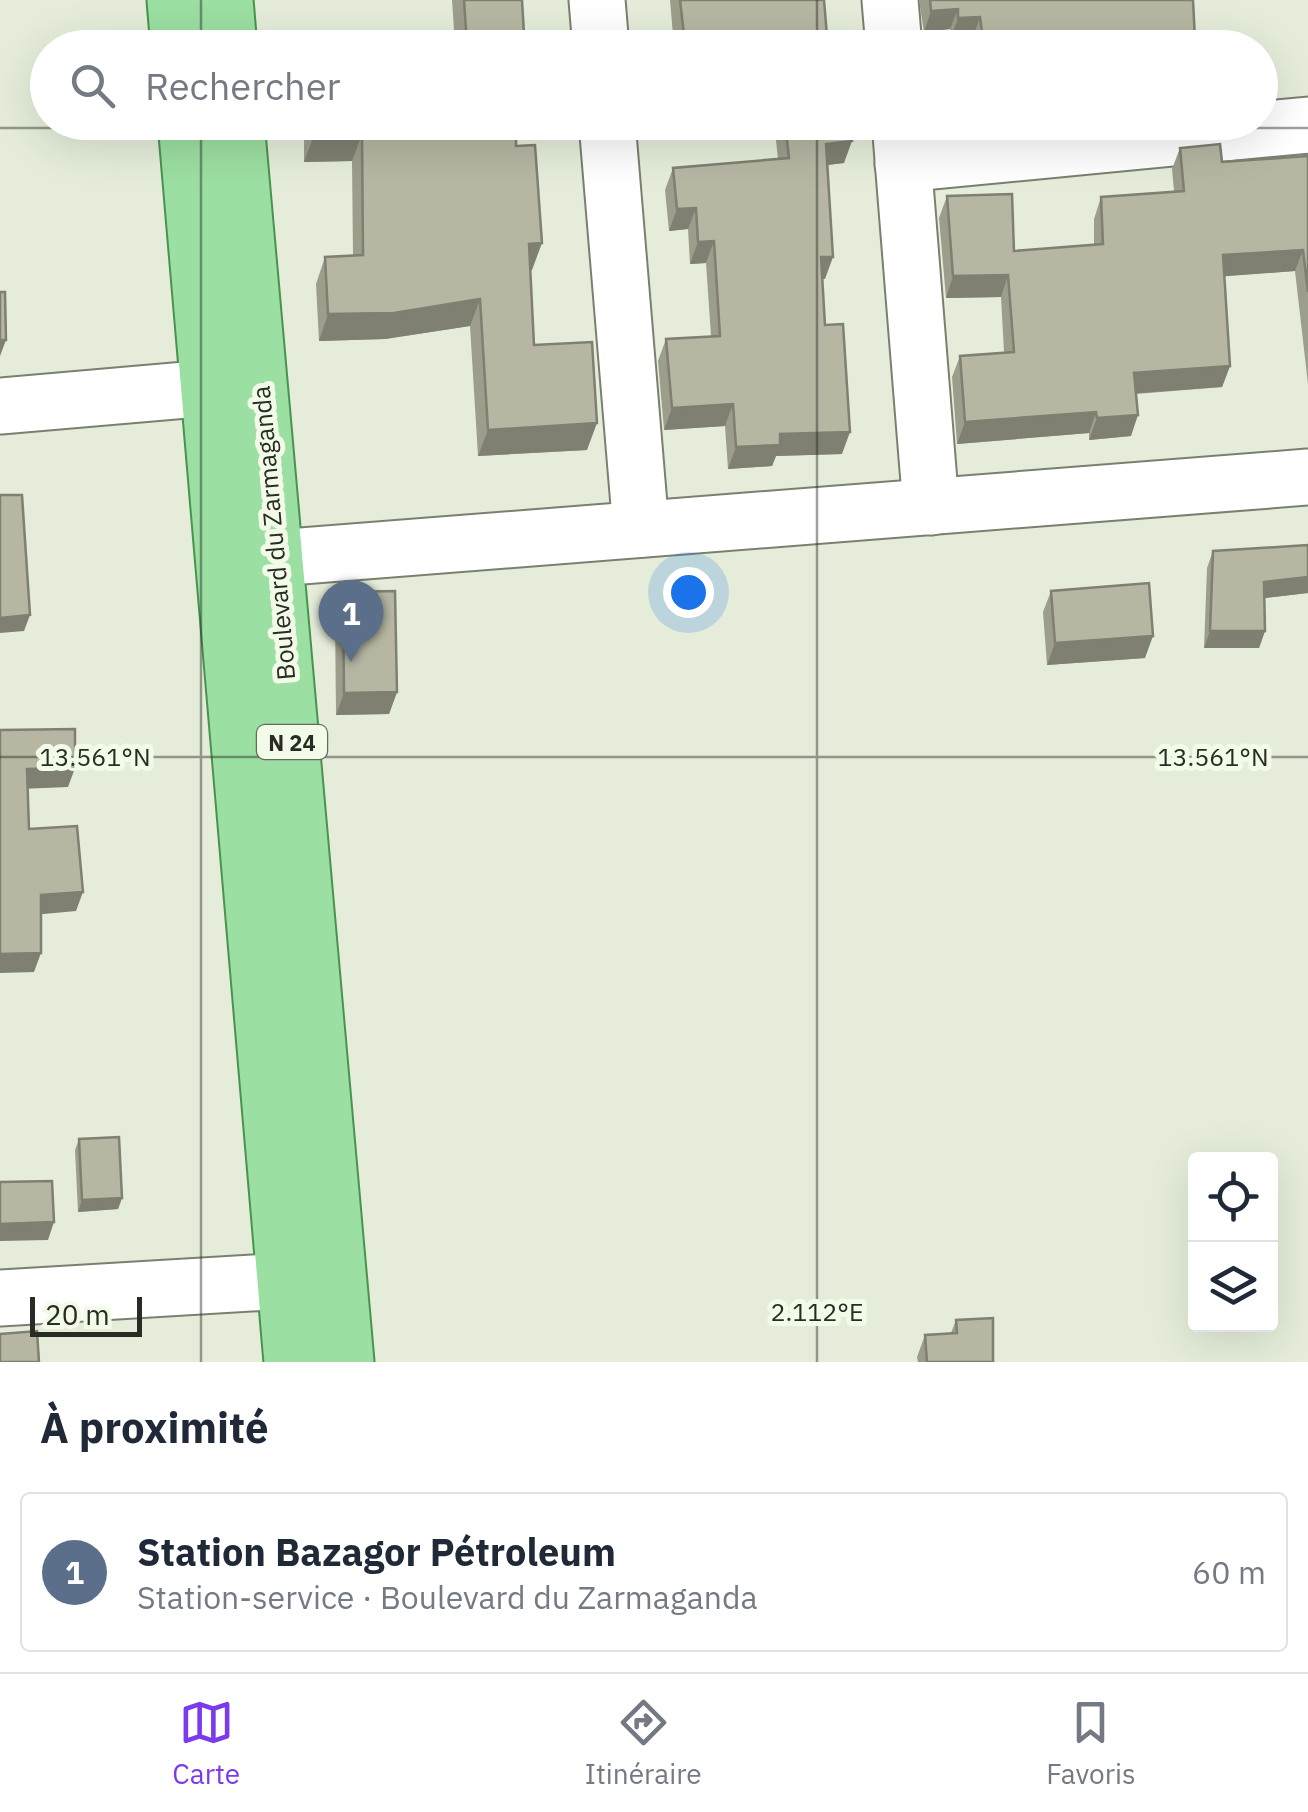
<!DOCTYPE html>
<html lang="fr">
<meta charset="utf-8">
<style>
body{margin:0;font-family:"IBM Plex Sans",sans-serif;background:#f2f2f3;color:#1f2937}
.controls{position:absolute;right:30px;bottom:30px;display:grid;overflow:hidden;border-radius:10px;box-shadow:0 10px 40px #0002}
.controls button{width:90px;height:90px;display:grid;place-items:center;padding:0;border:0;border-bottom:2px solid #e0e1e3;background:#fff;color:#1f2937;font:50px sans-serif}
.scale{position:absolute;left:30px;bottom:25px;width:112px;box-sizing:border-box;padding-left:10px;border:5px solid #292c25;border-top:0;font-size:28px;line-height:35px;white-space:nowrap;color:#292c25;-webkit-text-stroke:8px #f2fae8;paint-order:stroke}
.you{position:absolute;left:688px;top:592px;width:35px;height:35px;margin:-25px;border:8px solid #fff;border-radius:50%;background:#1a73e8;box-shadow:0 0 0 15px #1a73e833}
.badge{display:grid;place-items:center;width:65px;height:65px;border-radius:50%;background:#7c3aed;color:#fff;font-size:32px;font-weight:700}
.pin{position:absolute;translate:-50% -82px;filter:drop-shadow(0 2px 5px #0008)}
.pin::after{content:'';position:absolute;top:52px;width:35px;height:30px;background:inherit;clip-path:polygon(0 0,100% 0,50% 100%)}
.list{margin:0;padding:0;list-style:none}
h2{display:flex;justify-content:space-between;align-items:center;height:130px;margin:0;padding:0 40px;font-size:42px}
h2 small{font-size:32px;font-weight:400;color:#747a83}
.list li{display:grid;grid-template-columns:65px 1fr auto;gap:30px;align-items:center;box-sizing:border-box;height:160px;margin:0 20px 20px;padding:0 20px;border:2px solid #e0e1e3;border-radius:10px}
.list b{display:block;font-size:38px;white-space:nowrap}
.list p{margin:0;font-size:32px;white-space:nowrap;color:#747a83}
.list em{font-size:32px;font-style:normal;color:#747a83}
.icon{flex:none;width:55px;height:55px;fill:none;stroke:currentColor;stroke-width:2;stroke-linecap:round;stroke-linejoin:round}
.map{position:relative;flex:none;width:1308px;height:1362px;overflow:hidden}
.search{position:absolute;background:#fff;box-shadow:0 10px 40px #0002;left:30px;right:30px;top:30px;height:110px;display:flex;align-items:center;gap:25px;box-sizing:border-box;padding:0 35px;border-radius:55px;color:#747a83;font-size:38px}
.sheet{height:310px;background:#fff}
nav{display:flex;justify-content:space-around;align-items:center;box-sizing:border-box;height:140px;border-top:2px solid #e0e1e3;background:#fff;font-size:28px;color:#747a83}
nav a{display:grid;justify-items:center;gap:5px}
nav .on{color:#7c3aed}
.map>svg:first-child{display:block}
.lines{fill:none;stroke-linecap:round;stroke-linejoin:round}
.minor-casing{stroke:#79806f;stroke-width:59}
.major-casing{stroke:#49934e;stroke-width:59}
.minor{stroke:#fff;stroke-width:55}
.major{stroke:#9cdfa2;stroke-width:55}
.wall{fill:#9d9d8c}
.shaded-wall{fill:#7f7f72}
.building{fill:#b6b6a3;stroke:#7f7f72;stroke-width:2.5}
.ticks{fill:none;stroke:#292c25;stroke-width:2.5;stroke-opacity:0.45}
.labels{text-anchor:middle;dominant-baseline:central;stroke-width:10;stroke-linejoin:round;paint-order:stroke}
.shield{fill:#f2fae8;stroke:#656a60;stroke-width:2.5}
.shield-label{font-size:22px;font-weight:bold;fill:#292c25}
.street-label{font-size:25px;fill:#292c25;stroke:#f2fae8}
.ticks-label{font-size:25px;text-anchor:middle;fill:#292c25;stroke:#f2fae8;stroke-width:10;stroke-linejoin:round;paint-order:stroke}
</style>
<div class="map">
<svg width="1308" height="1362" viewBox="0 0 1308 1362">
<rect width="100%" height="100%" fill="#e5edda"/>
<g class="lines">
<g class="minor-casing">
<g id="minor">
<polyline points="597,0 601,48"/>
<polyline points="890,0 894,48"/>
<polyline points="607,122 641,529"/>
<polyline points="900,122 931,507"/>
<polyline points="903,164 1308,125"/>
<polyline points="0,406 209,388"/>
<polyline points="276,558 1308,477"/>
<polyline points="0,1298 286,1281"/>
</g>
</g>
<g class="major-casing">
<g id="major">
<polyline points="175,0 179,48"/>
<polyline points="225,0 229,48"/>
<polyline points="186,122 292,1362"/>
<polyline points="236,122 346,1362"/>
</g>
</g>
<use href="#minor" class="minor"/>
<use href="#major" class="major"/>
</g>
<g class="wall">
<polygon points="452,0 522,0 519,48 455,44"/>
<polygon points="670,0 824,0 828,48 673,35"/>
<polygon points="919,0 1193,0 1192,48 974,48 973,37 951,38 950,29 924,32"/>
<polygon points="304,122 516,122 516,146 532,270 530,270 534,345 587,450 478,456 470,326 385,339 319,341 316,284 325,257 353,255 352,161 304,162"/>
<polygon points="774,122 850,122 844,163 827,165 825,279 822,279 825,325 842,454 776,456 772,466 728,469 725,426 664,430 658,361 666,339 711,336 706,263 690,264 688,229 669,231 665,190 673,168 778,159"/>
<polygon points="1180,148 1222,162 1308,156 1308,384 1295,271 1224,276 1230,366 1222,387 1136,394 1131,436 1089,440 1089,433 957,444 952,377 960,356 1004,352 1001,297 946,298 939,218 947,196 1014,251 1094,244 1094,219 1101,197 1174,191 1172,169"/>
<polygon points="1213,551 1308,593 1264,598 1265,631 1259,648 1204,648 1207,568"/>
<polygon points="1051,591 1145,658 1047,665 1043,612"/>
<polygon points="343,592 397,692 389,714 336,715 335,614"/>
<polygon points="79,1139 122,1198 118,1209 78,1212 75,1150"/>
<polygon points="956,1320 993,1362 918,1362 917,1357 925,1335 951,1333"/>
</g>
<g class="shaded-wall">
<polygon points="958,9 950,29 924,32 931,11"/>
<polygon points="980,17 973,37 951,38 958,18"/>
<polygon points="524,34 519,48 512,48 516,35"/>
<polygon points="1195,39 1192,48 1136,48 1138,43"/>
<polygon points="362,134 352,161 304,162 314,135"/>
<polygon points="852,141 844,163 818,166 826,144"/>
<polygon points="696,208 688,229 669,231 677,209"/>
<polygon points="714,241 706,263 690,264 698,242"/>
<polygon points="542,243 532,270 519,271 529,244"/>
<polygon points="1303,250 1295,271 1215,277 1223,255"/>
<polygon points="821,257 833,257 825,279 813,279"/>
<polygon points="1008,275 1001,297 946,298 953,276"/>
<polygon points="480,299 470,326 385,339 319,341 328,314"/>
<polygon points="0,340 6,340 0,356"/>
<polygon points="1230,366 1222,387 1126,394 1134,373"/>
<polygon points="733,404 725,426 664,430 672,408"/>
<polygon points="1096,412 1089,433 957,444 965,422"/>
<polygon points="1138,415 1131,436 1089,440 1097,418"/>
<polygon points="597,423 587,450 478,456 488,430"/>
<polygon points="850,432 842,454 776,456 772,466 728,469 736,447 780,434"/>
<polygon points="1308,577 1308,593 1258,599 1264,582"/>
<polygon points="30,615 24,631 0,633 0,618"/>
<polygon points="1210,631 1265,631 1259,648 1204,648"/>
<polygon points="1153,636 1145,658 1047,665 1055,643"/>
<polygon points="397,692 389,714 336,715 344,693"/>
<polygon points="75,768 68,787 20,789 27,769"/>
<polygon points="83,892 76,911 33,915 41,895"/>
<polygon points="41,953 34,972 0,973 0,954"/>
<polygon points="122,1198 118,1209 78,1212 82,1200"/>
<polygon points="54,1222 48,1240 0,1241 0,1224"/>
</g>
<g class="building">
<polygon points="464,0 522,0 524,34 516,35 516,48 312,48 467,44"/>
<polygon points="680,0 824,0 828,48 630,48 638,37 684,35"/>
<polygon points="930,0 1193,0 1195,39 1138,43 1139,48 1063,48 1063,46 984,48 980,17 958,18 958,9 931,11"/>
<polygon points="314,122 516,122 516,146 535,145 542,243 529,244 534,345 592,342 597,423 488,430 480,299 394,313 328,314 325,257 363,255 362,134 314,135"/>
<polygon points="785,122 850,122 852,141 826,144 833,257 821,257 825,325 843,324 850,432 780,434 780,445 736,447 733,404 672,408 666,339 720,336 714,241 698,242 696,208 677,209 673,168 789,158"/>
<polygon points="1220,144 1222,162 1308,156 1308,292 1303,250 1223,255 1230,366 1134,373 1138,415 1097,418 1096,412 965,422 960,356 1014,352 1008,275 953,276 947,196 1012,194 1014,251 1103,244 1101,197 1184,191 1180,148"/>
<polygon points="0,292 5,292 6,340 0,340"/>
<polygon points="0,495 22,495 30,615 0,618"/>
<polygon points="1308,545 1308,577 1264,582 1265,631 1210,631 1213,551"/>
<polygon points="1149,583 1153,636 1055,643 1051,591"/>
<polygon points="395,591 397,692 344,693 343,592"/>
<polygon points="75,729 75,768 27,769 29,829 77,826 83,892 41,895 41,953 0,954 0,730"/>
<polygon points="119,1137 122,1198 82,1200 79,1139"/>
<polygon points="52,1181 54,1222 0,1224 0,1182"/>
<polygon points="993,1318 993,1362 927,1362 925,1335 957,1333 956,1320"/>
<polygon points="37,1331 39,1362 0,1362 0,1334"/>
</g>
<path class="ticks" d="M201,0V48M817,0V48M201,122V1362M817,122V1362M0,128H1308M0,757H1308"/>
<g class="labels">
<rect class="shield" x="257" y="725" width="70" height="34" rx="8"/>
<g class="shield-label">
<text x="292" y="742">N 24</text>
</g>
<g class="street-label">
<text transform="translate(273 533) rotate(-95)">Boulevard du Zarmaganda</text>
</g>
</g>
<g class="ticks-label">
<text x="95" y="766">13.561°N</text>
<text x="1213" y="766">13.561°N</text>
<text x="817" y="1321">2.112°E</text>
</g>
</svg>
<div class="controls">
<button><svg class="icon" aria-label="locate" viewBox="0 0 24 24"><circle cx="12" cy="12" r="6"/><path d="M12 2v4M12 18v4M2 12h4M18 12h4"/></svg></button>
<button><svg class="icon" aria-label="layers" viewBox="0 0 24 24"><path d="M12 4l9 5-9 5-9-5zM3 14l9 5 9-5"/></svg></button>
</div>
<div class="scale">20 m</div>
<div class="you"></div>
<div class="pin badge" style="left:351px;top:662px;background:#5c6f8a">1</div>
<div class="search"><svg class="icon" aria-label="search" viewBox="0 0 24 24"><circle cx="10" cy="10" r="6"/><path d="M15 15l6 6"/></svg>Rechercher</div>
</div>
<section class="sheet">
<h2>À proximité<small></small></h2>
<ul class="list">
<li><span class="badge" style="background:#5c6f8a">1</span><div><b>Station Bazagor Pétroleum</b><p>Station-service · Boulevard du Zarmaganda</p></div><em>60 m</em></li>
</ul>
</section>
<nav>
<a class="on"><svg class="icon" aria-label="map" viewBox="0 0 24 24"><path d="M3 6l6-2 6 2 6-2v14l-6 2-6-2-6 2zM9 4v14M15 6v14"/></svg>Carte</a>
<a><svg class="icon" aria-label="directions" viewBox="0 0 24 24"><path d="M12 3l9 9-9 9-9-9zM9 14v-3h6M13 9l2 2-2 2"/></svg>Itinéraire</a>
<a><svg class="icon" aria-label="saved" viewBox="0 0 24 24"><path d="M7 4h10v16l-5-4-5 4z"/></svg>Favoris</a>
</nav>
